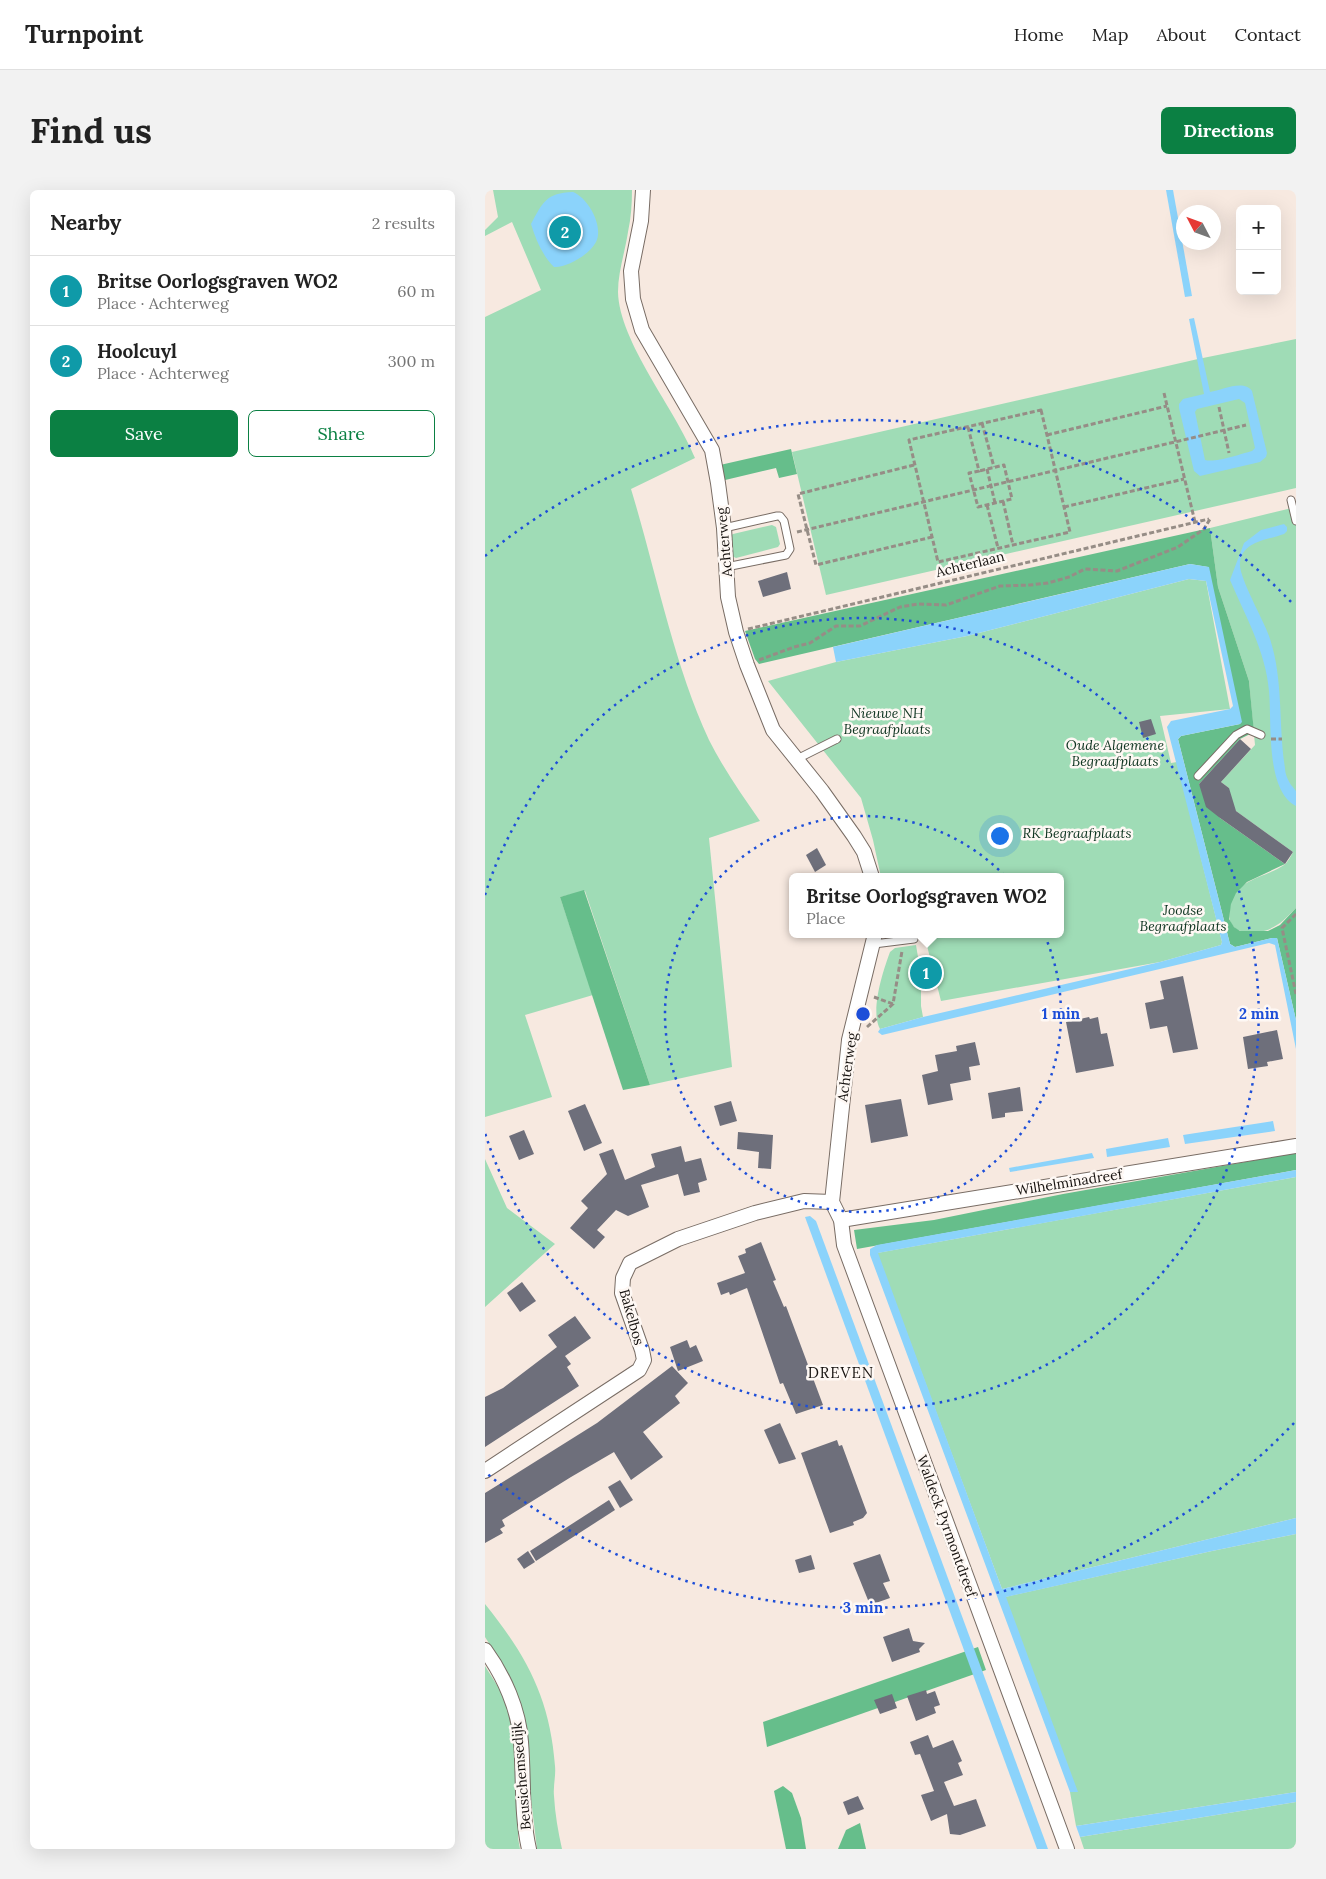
<!DOCTYPE html>
<meta charset="utf-8">
<style>
body{margin:0;font-family:Lora,serif;background:#f2f2f2;color:#222}
.controls{position:absolute;right:15px;top:15px;display:grid;overflow:hidden;border-radius:8px;box-shadow:0 5px 20px #0002}
.controls button{width:45px;height:45px;display:grid;place-items:center;padding:0;border:0;border-bottom:1px solid #e0e0e0;background:#fff;color:#222;font:25px sans-serif}
.compass{position:absolute;left:691px;top:15px;width:45px;height:45px;border-radius:50%;background:#fff;box-shadow:0 5px 20px #0002;rotate:311deg}
.you{position:absolute;left:514px;top:645px;width:18px;height:18px;margin:-12px;border:4px solid #fff;border-radius:50%;background:#1a73e8;box-shadow:0 0 0 8px #1a73e833}
.badge{display:grid;place-items:center;width:32px;height:32px;border-radius:50%;background:#0b8043;color:#fff;font-size:16px;font-weight:700}
.pin{position:absolute;translate:-50% -50%;border:2px solid #fff;box-shadow:0 1px 5px #0006}
.popup{position:absolute;left:304px;top:683px;width:275px;height:65px;box-sizing:border-box;display:grid;place-content:center;border-radius:8px;background:#fff;filter:drop-shadow(0 1px 4px #0005);font-size:16px;white-space:nowrap;color:#767676}
.popup b{font-size:19px;color:#222}
.popup::after{content:'';position:absolute;left:50%;top:100%;margin-left:-10px;border:10px solid transparent;border-top-color:#fff}
.list{margin:0;padding:0;list-style:none}
h2{display:flex;justify-content:space-between;align-items:center;height:65px;margin:0;padding:0 20px;font-size:21px}
h2 small{font-size:16px;font-weight:400;color:#767676}
.list li{display:grid;grid-template-columns:32px 1fr auto;gap:15px;align-items:center;box-sizing:border-box;height:70px;padding:0 20px;border-top:1px solid #e0e0e0}
.list b{display:block;font-size:19px;white-space:nowrap}
.list p{margin:0;font-size:16px;white-space:nowrap;color:#767676}
.list em{font-size:16px;font-style:normal;color:#767676}
.actions{display:flex;gap:10px;padding:15px 20px}
.actions a{flex:1;padding:11px 0;border:1px solid #0b8043;border-radius:8px;text-align:center;font-size:18px;color:#0b8043}
.actions .main{background:#0b8043;color:#fff}
.map{position:relative;flex:none;width:811px;height:1659px;overflow:hidden;border-radius:8px}
header{display:flex;align-items:center;gap:30px;box-sizing:border-box;height:70px;padding:0 25px;background:#fff;border-bottom:1px solid #e0e0e0}
header strong{font-size:24px}
nav{display:flex;gap:28px;margin-inline-start:auto;font-size:18px}
.intro{display:flex;align-items:center;justify-content:space-between;box-sizing:border-box;height:120px;padding:0 30px}
h1{margin:0;font-size:35px}
.button{padding:12px 22px;border-radius:8px;background:#0b8043;color:#fff;font-size:18px;font-weight:700}
main{display:flex;gap:30px;padding:0 30px}
aside{flex:1;background:#fff;border-radius:8px;box-shadow:0 5px 20px #0002}
.map>svg:first-child{display:block}
.green{fill:#9fdcb6}
.forest{fill:#66be8b}
.water{fill:#8bd3fb;fill-rule:evenodd}
.building{fill:#6e6f7b}
.lines{fill:none;stroke-linecap:round;stroke-linejoin:round}
.service-casing{stroke:#786c64;stroke-width:9}
.minor-casing{stroke:#786c64;stroke-width:16}
.path{stroke:#968d86;stroke-width:3;stroke-dasharray:5 2.5;stroke-linecap:butt}
.service{stroke:#fff;stroke-width:7}
.minor{stroke:#fff;stroke-width:14}
.ring{fill:none;stroke:#1d4ed8;stroke-width:2.5;stroke-dasharray:2.5 5}
.labels{text-anchor:middle;dominant-baseline:central;stroke-width:5;stroke-linejoin:round;paint-order:stroke}
.street-label{font-size:14px;fill:#16120f;stroke:#fef8f4}
.park-label{font-size:14px;font-style:italic;fill:#0e3420;stroke:#fef8f4}
.neighbourhood-label{font-size:15px;letter-spacing:1px;fill:#16120f;stroke:#fef8f4}
.centre{fill:#1d4ed8;stroke:#fef8f4;stroke-width:2.5}
.ring-label{font-size:15px;text-anchor:middle;font-weight:bold;fill:#1d4ed8;stroke:#fef8f4;stroke-width:5;stroke-linejoin:round;paint-order:stroke}
</style>
<header>
<strong>Turnpoint</strong>
<nav><a>Home</a><a>Map</a><a>About</a><a>Contact</a></nav>
</header>
<div class="intro"><h1>Find us</h1><a class="button">Directions</a></div>
<main>
<aside>
<h2>Nearby<small>2 results</small></h2>
<ul class="list">
<li><span class="badge" style="background:#0f9aa8">1</span><div><b>Britse Oorlogsgraven WO2</b><p>Place · Achterweg</p></div><em>60 m</em></li>
<li><span class="badge" style="background:#0f9aa8">2</span><div><b>Hoolcuyl</b><p>Place · Achterweg</p></div><em>300 m</em></li>
</ul>
<div class="actions"><a class="main">Save</a><a>Share</a></div>
</aside>
<div class="map">
<svg width="811" height="1659" viewBox="0 0 811 1659">
<rect width="100%" height="100%" fill="#f7e9e0"/>
<g class="green">
<path d="M8,0H147C147,14 146,28 143,42C140,62 133,82 133,102C134,152 191,220 210,268L146,299C171,381 188,472 224,550C238,578 257,605 275,631L224,648L247,877L165,895L100,701L75,707L108,805L40,825L67,907L0,927V127L56,100L27,32L0,46V40L13,27Z"/>
<polygon points="811,149 811,298 341,405 307,262 713,169"/>
<path d="M811,317V718C797,732 790,740 769,743C762,743 753,742 748,736C743,730 744,725 745,718C748,689 780,688 799,675C803,672 806,666 808,662L744,616V598L736,592L770,555L764,491L733,397L725,338Z"/>
<polygon points="287,335 291,337 295,354 293,357 251,368 247,366 245,346 248,344"/>
<polygon points="704,389 721,391 745,519 675,526 686,573 692,572 737,752 736,755 675,772 456,811 439,744 575,744 575,687 396,687 388,650 376,608 283,491 351,472 482,446"/>
<path d="M431,755L436,785V816L438,827L395,839C385,821 398,781 405,762L410,758Z"/>
<polygon points="0,969 22,1018 70,1054 0,1117"/>
<polygon points="811,987 811,1328 517,1399 392,1063"/>
<polygon points="811,1344 811,1602 591,1636 585,1602 592,1602 520,1407 727,1361"/>
<path d="M0,1414C42,1466 65,1509 70,1576C71,1586 68,1596 69,1606C70,1624 73,1641 77,1659H52L45,1601V1567L35,1514L18,1475L0,1447Z"/>
<polygon points="0,1476 15,1500 27,1531 33,1595 33,1648 35,1659 0,1659"/>
<polygon points="811,1612 811,1659 599,1659 595,1647"/>
</g>
<g class="forest">
<polygon points="306,259 312,284 294,288 291,278 236,291 235,275"/>
<polygon points="725,338 733,397 764,491 769,542 755,549 714,594 735,628 800,674 762,692 751,703 746,714 744,729 749,737 755,741 783,741 795,735 811,718 811,830 792,748 787,748 750,757 745,754 693,549 696,546 755,534 756,532 723,377 705,374 274,474 270,469 260,441"/>
<polygon points="99,700 165,895 138,900 75,707"/>
<polygon points="811,963 811,980 372,1059 369,1040 449,1030 578,1004"/>
<polygon points="493,1457 501,1480 282,1557 278,1532"/>
<polygon points="298,1596 307,1603 316,1628 321,1659 301,1659 289,1601"/>
<polygon points="375,1633 381,1659 353,1659 361,1640"/>
</g>
<g class="water">
<polygon points="681,0 688,0 707,106 700,107"/>
<path d="M88,2C103,8 119,36 111,52C105,64 82,78 69,77C57,65 51,50 46,34C58,12 61,3 88,2Z"/>
<path d="M709,128L725,202C737,200 759,189 767,201L782,263L781,267L775,272L715,286L709,281L694,218V214L698,209L719,204L704,129ZM754,209L760,213L770,258L767,261C756,264 730,273 720,270L710,222L712,219Z"/>
<path d="M799,334L802,337V341L799,344C783,350 757,351 755,373C753,386 779,431 784,446C799,489 793,534 800,578C800,584 803,590 806,595C807,596 811,601 811,601C811,605 811,612 811,616C780,600 787,532 784,501C781,462 760,425 745,390L759,353L776,340Z"/>
<polygon points="705,374 724,377 757,532 755,534 696,546 693,549 745,754 750,757 787,748 792,748 811,830 811,859 790,755 784,753 397,845 393,842 395,839 438,827 675,772 736,755 737,752 682,537 686,531 745,519 748,516 721,391 704,389 482,446 351,472 348,457"/>
<polygon points="788,931 790,941 700,954 698,945"/>
<polygon points="683,948 685,957 622,967 621,959"/>
<polygon points="607,963 609,968 525,982 524,978"/>
<polygon points="811,980 811,987 393,1063 517,1399 811,1328 811,1344 727,1361 521,1407 593,1602 585,1602 385,1065 385,1059 392,1055"/>
<polygon points="325,1026 331,1031 563,1659 552,1659 320,1027"/>
<polygon points="811,1602 811,1612 595,1647 591,1636"/>
</g>
<g class="building">
<polygon points="302,382 306,399 278,407 273,391"/>
<polygon points="666,529 671,544 658,548 654,532"/>
<polygon points="755,549 766,559 736,592 744,598 751,621 808,662 800,674 735,628 721,617 714,594"/>
<polygon points="332,658 341,675 330,682 321,665"/>
<polygon points="698,786 713,859 688,863 682,836 665,839 660,813 679,809 675,791"/>
<polygon points="604,827 605,829 613,827 616,844 622,843 629,876 591,883 581,832"/>
<polygon points="792,840 798,869 782,872 783,876 763,879 758,847"/>
<polygon points="490,852 495,875 484,877 486,890 465,894 468,910 443,915 437,885 453,881 450,865 472,861 471,856"/>
<polygon points="535,897 538,921 520,923 520,927 507,929 503,903"/>
<polygon points="416,909 423,946 386,953 380,915"/>
<polygon points="246,911 252,931 235,936 229,916"/>
<polygon points="100,914 117,953 99,961 83,921"/>
<polygon points="39,940 49,964 34,970 24,946"/>
<polygon points="253,942 288,945 286,979 273,978 274,962 252,959"/>
<polygon points="196,956 200,972 216,968 222,990 213,993 215,1002 199,1006 193,984 156,995 164,1017 143,1026 131,1020 112,1040 120,1047 109,1059 85,1038 103,1018 96,1011 122,984 114,964 128,959 140,990 170,977 166,964"/>
<polygon points="276,1052 291,1090 288,1091 299,1117 301,1116 338,1215 311,1224 298,1193 295,1194 262,1098 245,1105 244,1102 236,1105 232,1093 260,1083 253,1066 261,1063 260,1059"/>
<polygon points="37,1092 51,1111 35,1122 22,1103"/>
<polygon points="90,1126 106,1148 80,1166 86,1174 82,1177 94,1196 0,1257 0,1207 18,1198 72,1157 63,1145"/>
<polygon points="202,1150 205,1158 211,1155 218,1171 193,1181 185,1157"/>
<polygon points="187,1176 203,1193 190,1206 195,1213 158,1242 178,1267 146,1290 129,1262 86,1287 17,1330 20,1336 15,1339 18,1343 0,1353 0,1303 112,1233"/>
<polygon points="295,1233 311,1269 294,1274 279,1240"/>
<polygon points="352,1250 354,1256 357,1255 382,1323 378,1328 368,1332 369,1335 345,1343 316,1263"/>
<polygon points="135,1290 148,1310 135,1318 123,1297"/>
<polygon points="124,1310 130,1320 51,1371 45,1361"/>
<polygon points="43,1361 50,1372 39,1379 32,1369"/>
<polygon points="395,1364 405,1391 398,1393 405,1408 385,1415 368,1373"/>
<polygon points="326,1365 330,1379 314,1383 310,1370"/>
<polygon points="424,1438 428,1451 440,1453 434,1459 435,1462 407,1472 398,1447"/>
<polygon points="441,1500 442,1504 450,1501 455,1515 449,1517 451,1523 431,1531 422,1506"/>
<polygon points="407,1504 412,1518 395,1524 389,1510"/>
<polygon points="443,1545 448,1558 468,1550 477,1571 473,1573 478,1585 459,1592 469,1616 491,1609 501,1636 475,1645 465,1644 462,1624 446,1631 436,1605 449,1601 435,1564 430,1565 425,1552"/>
<polygon points="373,1606 379,1619 363,1625 358,1612"/>
</g>
<g class="lines">
<g class="service-casing">
<g id="service">
<polyline points="806,310 811,331"/>
<polyline points="239,338 292,326 295,326 299,331 305,359 301,365 241,377"/>
<polyline points="310,570 352,549"/>
<polyline points="713,586 751,545 762,539 776,545"/>
<polyline points="389,754 429,749"/>
</g>
</g>
<g class="minor-casing">
<g id="minor">
<polyline points="158,0 156,31 146,81 148,109 157,140 227,260 233,293 239,338 243,407 251,442 262,475 288,540 337,601 369,646 379,662 387,687"/>
<polyline points="390,744 364,850 347,1012 356,1030 359,1055 582,1659"/>
<polyline points="356,1030 811,956"/>
<polyline points="0,1281 154,1180 159,1170 157,1160 137,1103 138,1088 145,1073 193,1049 270,1023 319,1011 347,1012"/>
<path d="M0,1460C19,1486 34,1520 36,1552C39,1588 36,1624 44,1659"/>
</g>
</g>
<g class="path">
<polyline points="679,203 710,332"/>
<polyline points="734,217 744,263"/>
<polygon points="556,220 585,342 453,372 424,250"/>
<polyline points="497,233 509,277"/>
<polyline points="483,237 494,281 484,283 493,317 527,309 519,275 494,281"/>
<polyline points="562,245 682,216"/>
<polyline points="429,275 313,304 331,375 447,347"/>
<polyline points="502,279 510,313"/>
<polyline points="518,311 528,355"/>
<polyline points="502,315 513,358"/>
<polyline points="579,317 699,289"/>
<polyline points="312,342 761,235"/>
<polyline points="263,439 724,329"/>
<polyline points="274,470 309,457 325,453 351,436 375,436 415,417 433,414 461,415 515,396 545,395 563,393 584,387 600,379 632,381 693,357 719,339 725,329"/>
<polyline points="786,549 797,549"/>
<polyline points="811,724 797,738 811,804"/>
<polyline points="389,807 408,814"/>
<polyline points="382,837 408,814 417,761"/>
</g>
<use href="#service" class="service"/>
<use href="#minor" class="minor"/>
</g>
<g class="ring">
<circle cx="378" cy="824" r="198"/>
<path d="M0 705A396 396 0 1 1 0 943"/>
<path d="M809 1233A594 594 0 0 1 0 1282M0 366A594 594 0 0 1 809 415"/>
</g>
<g class="labels">
<g class="street-label">
<text transform="translate(239 352) rotate(-95)">Achterweg</text>
<text transform="translate(485 374) rotate(-14)">Achterlaan</text>
<text transform="translate(362 877) rotate(-82)">Achterweg</text>
<text transform="translate(584 992) rotate(-9)">Wilhelminadreef</text>
<text transform="translate(147 1127) rotate(74)">Bakelbos</text>
<text transform="translate(462 1336) rotate(70)">Waldeck Pyrmontdreef</text>
<text transform="translate(36 1586) rotate(-95)">Beusichemsedijk</text>
</g>
<g class="park-label">
<text x="402" y="523">Nieuwe NH<tspan x="402" dy="16">Begraafplaats</tspan></text>
<text x="630" y="555">Oude Algemene<tspan x="630" dy="16">Begraafplaats</tspan></text>
<text x="592" y="643">RK Begraafplaats</text>
<text x="698" y="720">Joodse<tspan x="698" dy="16">Begraafplaats</tspan></text>
</g>
<g class="neighbourhood-label">
<text x="356" y="1182">DREVEN</text>
</g>
</g>
<circle cx="378" cy="824" r="8" class="centre"/>
<g class="ring-label">
<text x="576" y="829">1 min</text>
<text x="774" y="829">2 min</text>
<text x="378" y="1423">3 min</text>
</g>
</svg>
<div class="controls">
<button>+</button>
<button>−</button>
</div>
<svg class="compass" viewBox="-18 -18 36 36"><path d="M0-13l5 13h-10z" fill="#e53935"/><path d="M0 13l5-13h-10z" fill="#767676"/></svg>
<div class="you"></div>
<div class="pin badge" style="left:441px;top:783px;background:#0f9aa8">1</div>
<div class="popup"><b>Britse Oorlogsgraven WO2</b>Place</div>
<div class="pin badge" style="left:80px;top:42px;background:#0f9aa8">2</div>
</div>
</main>
